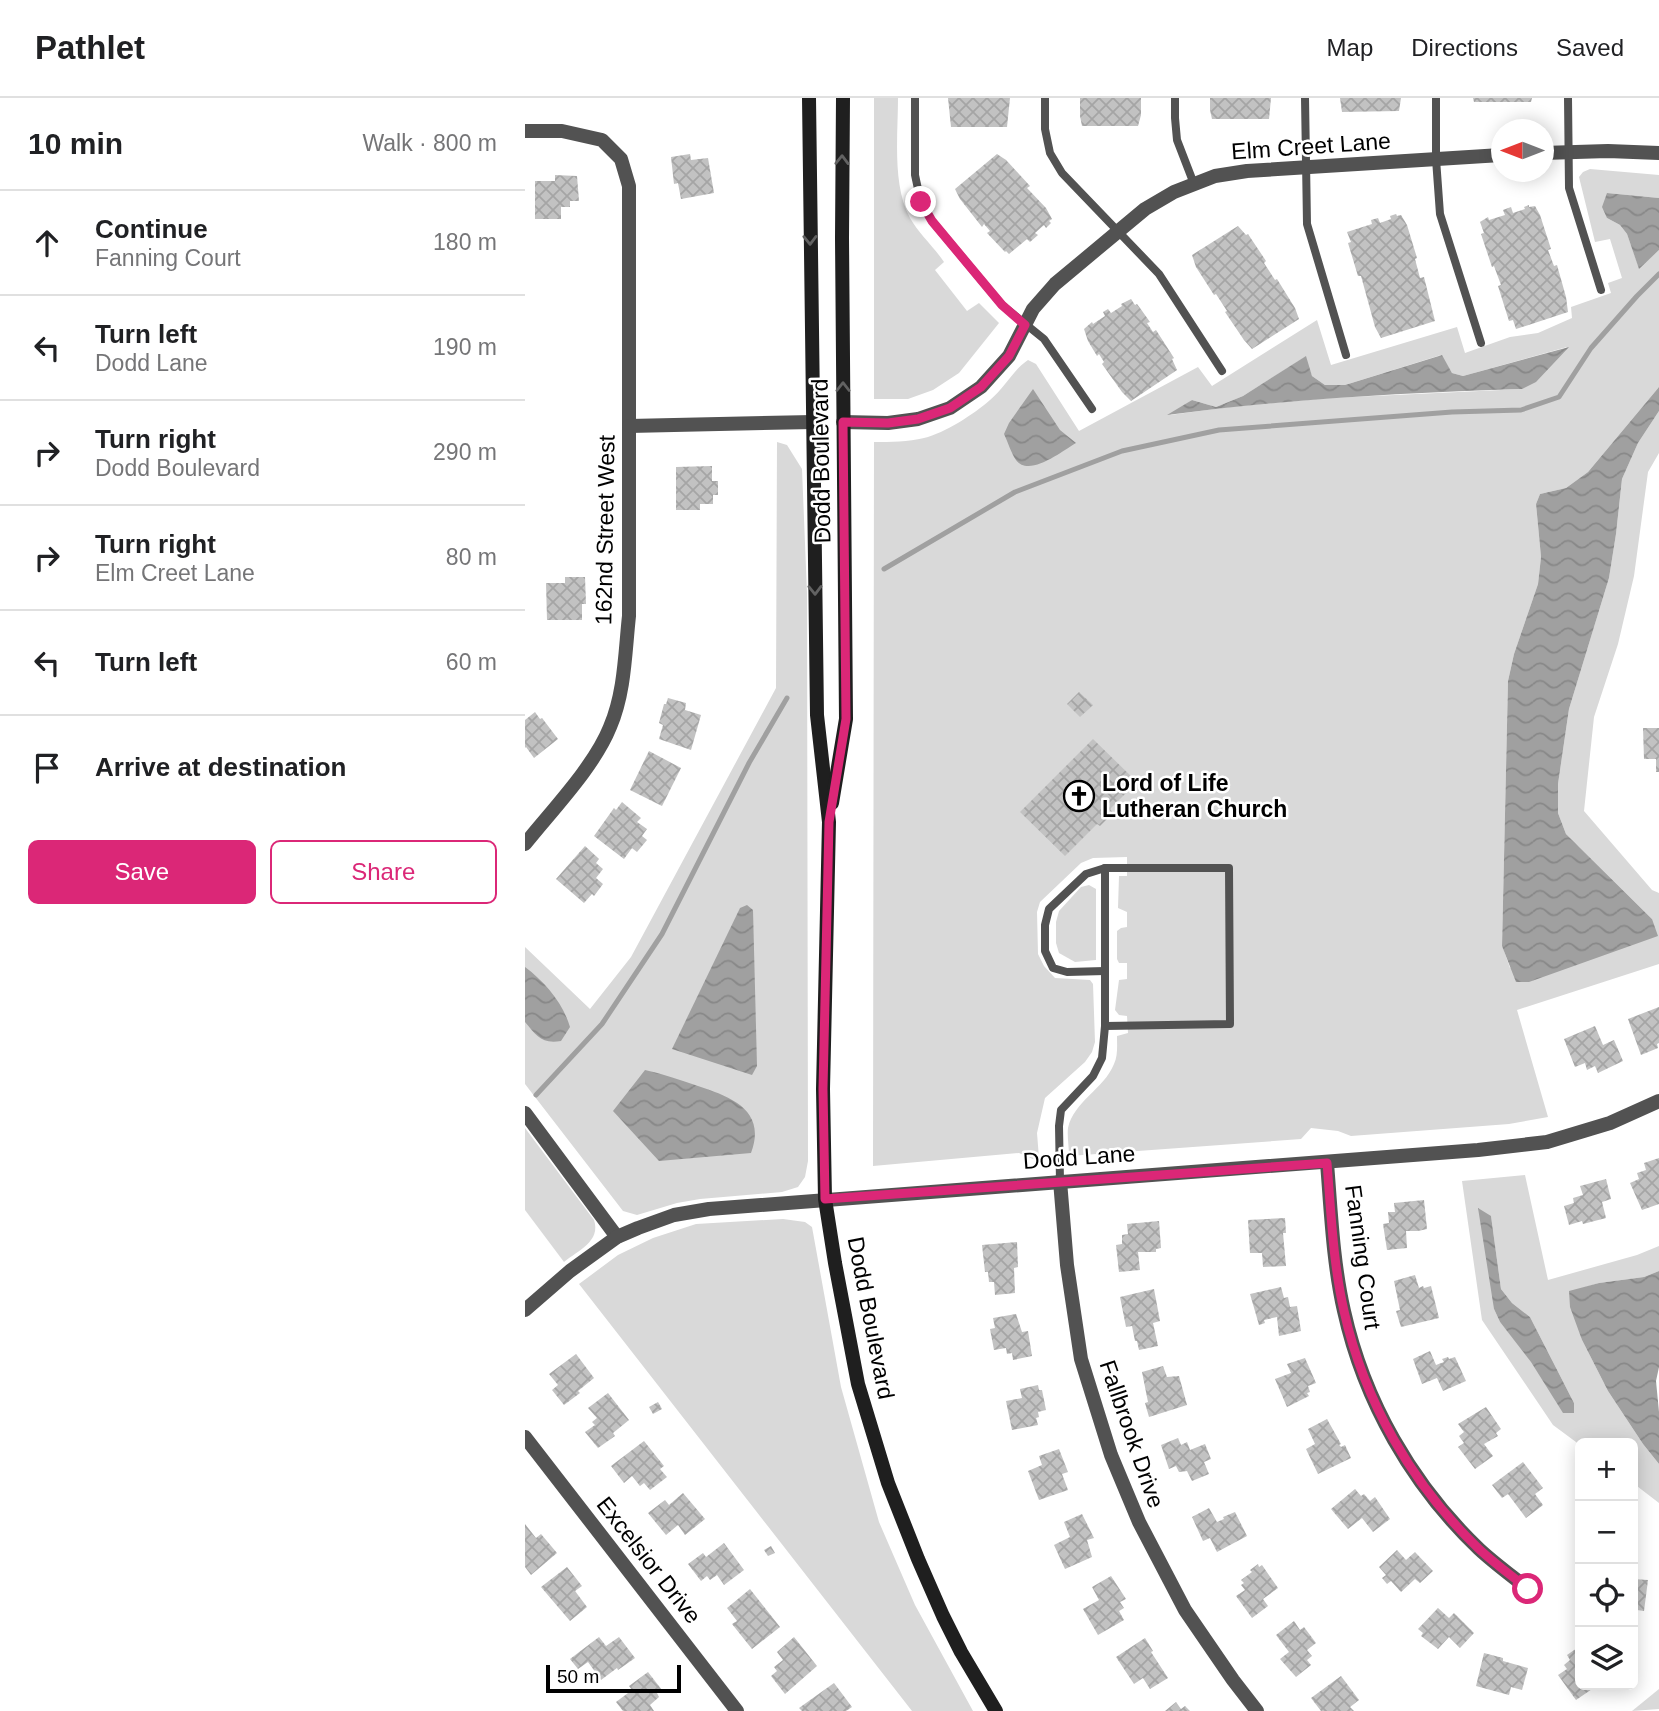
<!DOCTYPE html>
<meta charset="utf-8">
<style>
body{margin:0;font-family:Helvetica,sans-serif;background:#f2f2f2;color:#202124}
.controls{position:absolute;right:21px;bottom:21px;display:grid;overflow:hidden;border-radius:10px;box-shadow:0 4px 18px #0003}
.controls button{width:63px;height:63px;display:grid;place-items:center;padding:0;border:0;border-bottom:2px solid #e0e0e0;background:#fff;color:#202124;font:35px sans-serif}
.compass{position:absolute;left:966px;top:21px;width:63px;height:63px;border-radius:50%;background:#fff;box-shadow:0 4px 18px #0003;rotate:270deg}
.scale{position:absolute;left:21px;bottom:18px;width:135px;box-sizing:border-box;padding-left:7px;border:4px solid #000;border-top:0;font-size:19px;line-height:24px;white-space:nowrap;color:#000;-webkit-text-stroke:5px #fff;paint-order:stroke}
.stop{position:absolute;width:21px;height:21px;margin:-16px;border:5px solid #db2777;border-radius:50%;background:#fff}
.stop.end{background:#db2777;border-color:#fff;box-shadow:0 2px 7px #0008}
.list{margin:0;padding:0;list-style:none}
h2{display:flex;justify-content:space-between;align-items:center;height:91px;margin:0;padding:0 28px;font-size:30px}
h2 small{font-size:23px;font-weight:400;color:#757577}
.list li{display:grid;grid-template-columns:46px 1fr auto;gap:21px;align-items:center;box-sizing:border-box;height:105px;padding:0 28px;border-top:2px solid #e0e0e0}
.list b{display:block;font-size:26px;white-space:nowrap}
.list p{margin:0;font-size:23px;white-space:nowrap;color:#757577}
.list em{font-size:23px;font-style:normal;color:#757577}
.actions{display:flex;gap:14px;padding:21px 28px}
.actions a{flex:1;padding:16px 0;border:2px solid #db2777;border-radius:10px;text-align:center;font-size:24px;color:#db2777}
.actions .main{background:#db2777;color:#fff}
.icon{flex:none;width:38px;height:38px;fill:none;stroke:currentColor;stroke-width:2;stroke-linecap:round;stroke-linejoin:round}
.map{position:relative;flex:none;width:1134px;height:1613px;overflow:hidden}
header{display:flex;align-items:center;gap:42px;box-sizing:border-box;height:98px;padding:0 35px;background:#fff;border-bottom:2px solid #e0e0e0}
header strong{font-size:33px}
nav{display:flex;gap:38px;margin-inline-start:auto;font-size:24px}
main{display:flex}
aside{flex:1;background:#fff}
.map>svg:first-child{display:block}
.grass{fill:#d9d9d9;fill-rule:evenodd}
.water{fill:url(#water-waves)}
.lines{fill:none;stroke-linecap:round;stroke-linejoin:round}
.stream{stroke:#a0a0a0;stroke-width:5}
.building{fill:url(#building-cross-hatch)}
.lane{stroke:#525252;stroke-width:8}
.street{stroke:#525252;stroke-width:14}
.secondary{stroke:#1f1f1f;stroke-width:14}
.oneway{stroke:#626262}
.route{stroke:#db2777;stroke-width:9}
.labels{text-anchor:middle;dominant-baseline:central;stroke-width:5;stroke-linejoin:round;paint-order:stroke}
.street-label{font-size:23px;fill:#000;stroke:#fff}
.poi-label{font-size:23px;font-weight:bold;fill:#000;stroke:#fff;text-anchor:start}
</style>
<header>
<strong>Pathlet</strong>
<nav><a>Map</a><a>Directions</a><a>Saved</a></nav>
</header>
<main>
<aside>
<h2>10 min<small>Walk · 800 m</small></h2>
<ul class="list">
<li><svg class="icon" aria-label="ahead" viewBox="0 0 24 24"><path d="M12 20V5M6 11l6-6 6 6"/></svg><div><b>Continue</b><p>Fanning Court</p></div><em>180 m</em></li>
<li><svg class="icon" aria-label="left" viewBox="0 0 24 24"><path d="M17 20v-9H6M10 6l-5 5 5 5"/></svg><div><b>Turn left</b><p>Dodd Lane</p></div><em>190 m</em></li>
<li><svg class="icon" aria-label="right" viewBox="0 0 24 24"><path d="M7 20v-9h11M14 6l5 5-5 5"/></svg><div><b>Turn right</b><p>Dodd Boulevard</p></div><em>290 m</em></li>
<li><svg class="icon" aria-label="right" viewBox="0 0 24 24"><path d="M7 20v-9h11M14 6l5 5-5 5"/></svg><div><b>Turn right</b><p>Elm Creet Lane</p></div><em>80 m</em></li>
<li><svg class="icon" aria-label="left" viewBox="0 0 24 24"><path d="M17 20v-9H6M10 6l-5 5 5 5"/></svg><div><b>Turn left</b></div><em>60 m</em></li>
<li><svg class="icon" aria-label="arrive" viewBox="0 0 24 24"><path d="M6 21V4h12l-3 4 3 4H6"/></svg><div><b>Arrive at destination</b></div></li>
</ul>
<div class="actions"><a class="main">Save</a><a>Share</a></div>
</aside>
<div class="map">
<svg width="1134" height="1613" viewBox="0 0 1134 1613">
<defs>
<pattern id="water-waves" width="16" height="10" patternUnits="userSpaceOnUse" patternTransform="scale(1.75)"><rect width="16" height="10" fill="#a0a0a0"/><path d="M0 5q4-4 8 0t8 0" fill="none" stroke="#888"/></pattern>
<pattern id="building-cross-hatch" width="8" height="8" patternUnits="userSpaceOnUse" patternTransform="scale(1.75)"><rect width="8" height="8" fill="#c2c2c2"/><path d="M0 0l8 8M0 8l8-8" fill="none" stroke="#a5a5a5"/></pattern>
</defs>
<rect width="100%" height="100%" fill="#fff"/>
<g class="grass">
<path d="M349,0H373C373,37 367,87 385,120C394,136 409,149 419,164L410,172L442,213L454,205L474,225L434,275L408,292L383,301H349Z"/>
<path d="M1065,71L1134,77V100L1082,95V120L1095,127L1102,136L1114,170L1134,152V289L1063,374L1041,390L1015,396L1011,406L1016,459L1013,486L989,556L983,583L977,847L985,870L1127,821L1041,736L1033,715V686L1044,611L1084,480L1091,436L1097,381L1113,345L1134,313V355L1123,374L1109,478L1093,546L1069,619L1059,713L1127,792L1134,795V866L992,912L1023,1019L984,1026L826,1038L813,1033L786,1030L776,1041L544,1058C544,1049 542,1038 543,1030C549,1003 579,991 589,966C593,958 592,947 592,938L603,935L602,918L594,917L590,912L594,882L602,881V865H594L592,861V833L596,830L602,829V814L593,810L594,778H602V759L568,760L556,765L515,804L512,814L513,856L519,868L530,880L565,882L568,886L570,944L567,954L560,964L520,1000L512,1035L514,1060L508,1061L494,1055L348,1068L349,344C366,344 383,344 399,340C420,335 449,316 465,302C480,290 487,273 503,262L511,266L554,333L673,269L687,288L792,222L806,267L932,229L940,255L985,239L1013,235L1047,220L1046,209L1086,195L1083,185L1097,180L1085,141L1070,144L1054,79L1058,74ZM1042,249L997,291L806,300L712,308L645,317L667,302L691,309L718,298L780,259L787,278L800,287H820L916,257L927,275L938,278Z"/>
<polygon points="252,344 262,347 277,371 282,495 283,1063 280,1079 273,1089 257,1094 175,1101 152,1105 112,1117 98,1113 0,986 0,849 65,911 106,859 251,590"/>
<polygon points="564,787 571,791 571,862 550,864 534,855 531,845 531,824 534,813 556,789"/>
<path d="M0,1030L69,1122C76,1143 54,1152 39,1164L0,1112Z"/>
<path d="M1000,1077L1023,1182L1112,1157L1134,1148V1173L1119,1179L1074,1185L1044,1194L1057,1242L1083,1293L1118,1346L1134,1366V1405L1108,1385V1345H1055V1347L1028,1327L957,1222L937,1083ZM966,1118L976,1191L987,1205L1005,1219L1049,1305V1315L975,1224L969,1211Z"/>
<polygon points="258,1121 280,1124 287,1129 316,1289 354,1424 390,1507 448,1613 387,1613 54,1186 93,1157 128,1140 171,1126"/>
<polygon points="1134,1591 1134,1611 1107,1613"/>
</g>
<g class="water">
<polygon points="1082,95 1134,100 1134,152 1114,171 1102,136 1095,127 1082,120 1077,109"/>
<path d="M1044,249L1011,284L997,291C878,295 760,301 642,317L667,302L691,309L718,298L781,258L787,278L800,287H820L917,257L927,275L938,278Z"/>
<polygon points="1134,289 1134,313 1113,345 1097,381 1091,436 1084,480 1044,611 1033,686 1033,715 1041,736 1127,821 1133,838 1004,884 991,884 977,848 983,583 989,556 1013,486 1016,459 1011,406 1015,396 1041,390 1063,374"/>
<path d="M508,291L535,332L551,345C537,353 504,380 491,362C486,355 483,344 479,336L484,325Z"/>
<polygon points="222,807 228,812 232,968 227,977 147,951 215,810"/>
<path d="M0,869C20,884 38,905 45,929L36,943C16,946 12,938 0,924Z"/>
<path d="M120,972C138,976 155,982 173,988C206,999 242,1012 226,1055L134,1063L88,1013Z"/>
<polygon points="953,1110 966,1118 976,1191 987,1205 1005,1219 1049,1305 1049,1315 1038,1315 1006,1264 975,1224 969,1211"/>
<polygon points="1134,1173 1134,1269 1131,1283 1134,1314 1134,1366 1118,1346 1083,1293 1057,1242 1045,1209 1044,1193 1074,1185 1119,1179"/>
</g>
<g class="lines">
<g class="stream">
<polyline points="359,471 490,394 597,353 694,332 927,314 996,312 1034,299 1066,250 1112,198 1134,176"/>
<polyline points="11,997 77,926 137,836 224,665 262,600"/>
</g>
</g>
<g class="building">
<polygon points="423,0 485,0 482,29 426,29"/>
<polygon points="555,0 616,0 616,17 613,28 557,28 555,18"/>
<polygon points="685,0 746,0 744,21 687,21 685,12"/>
<polygon points="815,0 876,0 874,13 817,14"/>
<polygon points="948,0 1007,0 1006,4 949,4"/>
<polygon points="165,56 166,62 183,60 189,95 156,101 153,85 149,86 146,59"/>
<polygon points="472,56 481,62 505,88 502,90 521,110 527,121 524,123 526,125 521,130 519,127 510,135 513,137 505,144 502,141 484,156 481,153 480,154 462,135 465,133 459,126 457,129 435,101 430,91"/>
<polygon points="30,77 52,78 54,103 45,103 45,109 36,109 36,121 10,121 10,83 30,83"/>
<polygon points="1004,107 1004,109 1010,108 1015,117 1026,151 1023,152 1029,168 1032,167 1041,199 1043,214 991,231 988,222 984,223 973,188 976,187 969,168 967,169 956,136 959,135 955,124 963,119 964,122 980,117 978,112 986,109 988,115 1000,111 999,109"/>
<polygon points="871,116 872,118 876,117 882,127 892,160 890,161 895,180 899,179 910,223 856,240 850,229 836,178 833,178 823,145 826,144 822,134 847,126 846,122 853,120 855,125 866,121 865,118"/>
<polygon points="713,128 721,137 723,136 741,163 739,165 750,182 752,181 770,210 774,221 727,251 719,242 700,214 702,213 691,196 689,197 671,169 667,157"/>
<polygon points="606,201 610,207 612,206 615,210 625,224 622,225 628,234 631,232 649,260 647,261 652,272 606,303 597,294 577,266 579,264 574,256 572,258 563,243 559,231 567,224 568,226 580,218 578,214 583,211 586,215 597,208 596,206"/>
<polygon points="187,368 187,383 193,383 193,397 188,397 188,406 175,406 175,412 151,412 151,369"/>
<polygon points="40,479 60,479 61,506 57,506 57,522 22,522 21,485 40,485"/>
<polygon points="554,594 568,607 555,619 542,606"/>
<polygon points="143,600 161,605 160,612 176,617 166,652 134,641 138,627 134,625 139,606 141,606"/>
<polygon points="10,614 15,621 17,620 33,641 9,660 1,649 0,650 0,622"/>
<polygon points="1118,630 1134,630 1134,674 1131,674 1131,661 1119,661"/>
<polygon points="568,641 612,684 585,711 588,715 575,728 572,726 540,758 495,714"/>
<polygon points="124,653 156,670 137,708 105,692"/>
<polygon points="97,704 116,720 112,724 122,731 117,738 122,742 112,754 107,750 99,761 69,738 89,710 91,712"/>
<polygon points="60,748 74,761 71,765 78,771 71,780 78,786 69,798 67,796 59,805 31,781"/>
<polygon points="1134,909 1134,945 1132,946 1133,950 1116,957 1103,921"/>
<polygon points="1070,928 1078,947 1089,942 1098,963 1073,975 1070,968 1062,972 1060,965 1050,969 1039,941"/>
<polygon points="1134,1060 1134,1106 1117,1112 1105,1085 1114,1081 1112,1075 1121,1072 1119,1065"/>
<polygon points="1081,1081 1086,1101 1077,1104 1081,1120 1058,1126 1057,1123 1044,1127 1039,1108 1049,1105 1048,1100 1058,1097 1055,1088"/>
<polygon points="899,1102 902,1131 893,1133 881,1133 882,1150 862,1152 858,1126 864,1125 863,1114 870,1114 869,1105"/>
<polygon points="760,1120 761,1135 758,1135 761,1168 738,1169 737,1155 725,1155 723,1122"/>
<polygon points="634,1123 636,1150 631,1151 631,1154 613,1154 615,1172 594,1174 591,1147 597,1146 597,1137 603,1136 602,1126"/>
<polygon points="492,1144 493,1169 489,1170 490,1195 470,1197 469,1184 464,1184 463,1174 460,1174 457,1147"/>
<polygon points="890,1177 894,1190 898,1188 899,1190 906,1188 914,1220 876,1229 871,1213 875,1212 869,1183"/>
<polygon points="756,1189 759,1200 763,1199 765,1209 772,1208 776,1233 754,1238 752,1219 739,1222 740,1225 734,1227 725,1196"/>
<polygon points="629,1191 635,1223 628,1225 633,1248 614,1252 612,1243 610,1243 607,1228 601,1229 595,1199"/>
<polygon points="491,1216 497,1234 503,1233 507,1258 488,1262 487,1255 482,1256 481,1250 469,1252 465,1231 470,1230 468,1220"/>
<polygon points="905,1253 911,1267 919,1264 917,1261 923,1259 924,1261 930,1259 941,1283 918,1293 912,1280 897,1286 888,1261"/>
<polygon points="51,1256 69,1280 53,1293 55,1295 39,1307 27,1292 33,1287 24,1276"/>
<polygon points="780,1260 791,1285 783,1288 785,1294 782,1295 784,1298 762,1309 750,1281 766,1275 762,1266"/>
<polygon points="638,1268 642,1279 654,1278 662,1307 624,1319 620,1305 623,1304 617,1274"/>
<polygon points="513,1287 514,1292 517,1292 521,1312 513,1314 514,1319 511,1320 513,1327 487,1332 481,1303 497,1300 495,1291"/>
<polygon points="83,1295 104,1322 88,1335 90,1338 73,1350 60,1334 70,1327 67,1324 72,1320 63,1310"/>
<polygon points="133,1304 137,1311 128,1316 124,1309"/>
<polygon points="961,1309 976,1331 971,1335 973,1338 959,1346 968,1358 950,1371 933,1349 939,1345 934,1338 939,1334 933,1326"/>
<polygon points="802,1321 816,1346 814,1347 816,1349 820,1347 826,1360 793,1376 781,1351 790,1346 783,1331"/>
<polygon points="653,1340 656,1347 662,1344 665,1352 680,1346 686,1361 679,1364 684,1376 667,1383 662,1373 654,1374 651,1368 644,1371 636,1347"/>
<polygon points="119,1343 139,1368 135,1371 142,1379 125,1392 119,1385 115,1388 107,1378 99,1385 86,1368"/>
<polygon points="534,1351 543,1374 537,1376 543,1392 514,1402 503,1373 517,1367 514,1358"/>
<polygon points="998,1364 1018,1390 1010,1396 1018,1407 1001,1420 983,1396 977,1400 967,1387"/>
<polygon points="830,1391 836,1398 839,1396 845,1403 850,1399 865,1421 848,1434 837,1420 823,1431 806,1411"/>
<polygon points="158,1395 180,1421 160,1437 153,1427 141,1437 123,1415 140,1402 144,1407"/>
<polygon points="684,1410 692,1424 699,1421 698,1419 710,1414 722,1438 692,1454 685,1440 678,1443 667,1419"/>
<polygon points="557,1416 569,1440 562,1442 567,1459 540,1471 529,1447 545,1439 539,1424"/>
<polygon points="0,1426 11,1440 16,1436 32,1455 6,1477 0,1469"/>
<polygon points="199,1445 219,1472 199,1487 192,1477 185,1482 182,1478 176,1483 163,1466 178,1455 181,1459"/>
<polygon points="246,1448 250,1455 243,1458 239,1452"/>
<polygon points="872,1452 881,1462 890,1454 908,1473 895,1485 890,1481 876,1494 866,1483 862,1486 857,1480 861,1477 854,1469"/>
<polygon points="733,1466 734,1469 737,1467 753,1490 738,1501 743,1508 727,1520 711,1498 720,1492 716,1487 719,1485 716,1482 727,1474 725,1472"/>
<polygon points="42,1469 57,1488 50,1493 62,1509 45,1523 16,1489"/>
<polygon points="586,1478 601,1501 595,1504 599,1510 594,1513 599,1522 573,1537 558,1511 574,1502 567,1489"/>
<polygon points="1108,1481 1123,1482 1119,1513 1112,1512 1111,1517 1108,1517"/>
<polygon points="225,1491 255,1529 227,1551 207,1526 212,1523 202,1510"/>
<polygon points="913,1510 924,1520 929,1515 949,1535 935,1550 924,1539 913,1551 896,1538 898,1535 893,1531"/>
<polygon points="769,1523 775,1532 779,1529 791,1545 782,1552 787,1558 782,1562 786,1567 771,1579 755,1561 764,1554 751,1537"/>
<polygon points="74,1539 81,1548 94,1539 110,1560 93,1572 92,1570 76,1582 63,1564 53,1571 45,1561"/>
<polygon points="269,1539 292,1568 260,1596 246,1578 252,1573 249,1569 258,1562 252,1554"/>
<polygon points="620,1540 628,1553 626,1554 643,1580 625,1591 618,1580 609,1586 591,1559"/>
<polygon points="1055,1548 1055,1587 1073,1587 1051,1602 1033,1577 1042,1571 1039,1567 1045,1562 1042,1557"/>
<polygon points="959,1555 978,1560 978,1563 1003,1570 997,1592 986,1589 984,1597 951,1588"/>
<polygon points="123,1574 137,1592 132,1595 134,1599 125,1607 129,1613 98,1613 91,1604 107,1592 104,1588"/>
<polygon points="816,1578 834,1602 825,1609 829,1613 796,1613 786,1600"/>
<polygon points="309,1585 327,1609 321,1613 277,1613 274,1610"/>
<polygon points="651,1604 656,1611 660,1608 665,1613 640,1613"/>
</g>
<g class="lines">
<g class="lane">
<polyline points="390,0 390,77 396,105 407,123 477,207 519,241 567,311"/>
<polyline points="520,0 520,31 525,55 537,75 634,176 697,273"/>
<polyline points="650,0 650,20 652,42 669,86"/>
<polyline points="780,0 782,126 821,257"/>
<polyline points="911,0 911,61 915,116 956,245"/>
<polyline points="1043,0 1044,90 1076,192"/>
<polyline points="580,873 542,874 528,870 520,853 520,827 524,811 561,776 580,770 704,770 705,926 580,928"/>
<polyline points="535,1083 534,1028 536,1012 568,978 577,960 580,928 580,770"/>
</g>
<g class="street">
<path d="M0,33H37L77,42L96,61L104,88V518C100,554 100,594 85,629C69,669 27,712 0,746"/>
<polyline points="1018,55 1083,53 1134,55"/>
<polyline points="318,324 363,325 393,321 425,310 456,289 484,258 508,211 530,186 620,111 649,94 690,78 722,73 976,57"/>
<polyline points="104,328 288,324"/>
<polyline points="0,1015 92,1139"/>
<path d="M802,1065C806,1114 808,1165 819,1213C839,1303 887,1387 954,1451C969,1465 987,1478 1003,1491"/>
<polyline points="535,1083 542,1167 556,1261 586,1357 614,1424 660,1512 708,1582 732,1613"/>
<polyline points="0,1212 45,1173 92,1139 113,1130 149,1117 184,1111 953,1052 1022,1044 1085,1025 1134,1003"/>
<polyline points="0,1339 212,1613"/>
</g>
<g class="secondary">
<polyline points="284,0 292,617 304,724 298,991 300,1101 310,1165 333,1286 363,1385 393,1461 418,1518 436,1554 471,1613"/>
<polyline points="307,705 321,621 317,140 318,0"/>
</g>
</g>
<defs><path id="oneway-chevron" d="M-2-3.5L2.5 0L-2 3.5" fill="none" stroke-width="1.6" stroke-linecap="round" stroke-linejoin="round" transform="scale(1.75)"/></defs>
<g class="oneway">
<use href="#oneway-chevron" transform="translate(317 62) rotate(-89)"/>
<use href="#oneway-chevron" transform="translate(285 142) rotate(89)"/>
<use href="#oneway-chevron" transform="translate(318 289) rotate(-90)"/>
<use href="#oneway-chevron" transform="translate(290 492) rotate(89)"/>
</g>
<g class="lines">
<path class="route" d="M396,104L407,123L477,207L500,227L484,258L456,289L425,310L393,321L363,325L318,324L321,621L304,724L298,991L300,1101L802,1065C806,1114 808,1165 819,1213C839,1303 887,1387 954,1451C969,1465 987,1478 1003,1491"/>
</g>
<defs>
<g id="church-ring" transform="scale(1.575)"><circle r="9.5" fill="#fff" stroke="#000" stroke-width="1.5"/><path d="M-1.2-6h2.4v3.5h3.3v2.4h-3.3V6h-2.4V-.1h-3.3v-2.4h3.3Z" fill="#000"/></g>
</defs>
<g fill-rule="evenodd">
<use href="#church-ring" x="554" y="698"/>
</g>
<g class="labels">
<g class="street-label">
<text transform="translate(786 48) rotate(-4)">Elm Creet Lane</text>
<text transform="translate(296 363) rotate(-91)">Dodd Boulevard</text>
<text transform="translate(80 432) rotate(-89)">162nd Street West</text>
<text transform="translate(554 1059) rotate(-4)">Dodd Lane</text>
<text transform="translate(838 1159) rotate(82)">Fanning Court</text>
<text transform="translate(346 1220) rotate(79)">Dodd Boulevard</text>
<text transform="translate(607 1336) rotate(71)">Fallbrook Drive</text>
<text transform="translate(124 1462) rotate(52)">Excelsior Drive</text>
</g>
<g class="poi-label">
<text x="577" y="685">Lord of Life<tspan x="577" dy="26">Lutheran Church</tspan></text>
</g>
</g>
</svg>
<div class="controls">
<button>+</button>
<button>−</button>
<button><svg class="icon" aria-label="locate" viewBox="0 0 24 24"><circle cx="12" cy="12" r="6"/><path d="M12 2v4M12 18v4M2 12h4M18 12h4"/></svg></button>
<button><svg class="icon" aria-label="layers" viewBox="0 0 24 24"><path d="M12 4l9 5-9 5-9-5zM3 14l9 5 9-5"/></svg></button>
</div>
<svg class="compass" viewBox="-18 -18 36 36"><path d="M0-13l5 13h-10z" fill="#e53935"/><path d="M0 13l5-13h-10z" fill="#757577"/></svg>
<div class="scale">50 m</div>
<div class="stop" style="left:1003px;top:1491px"></div>
<div class="stop end" style="left:396px;top:104px"></div>
</div>
</main>
